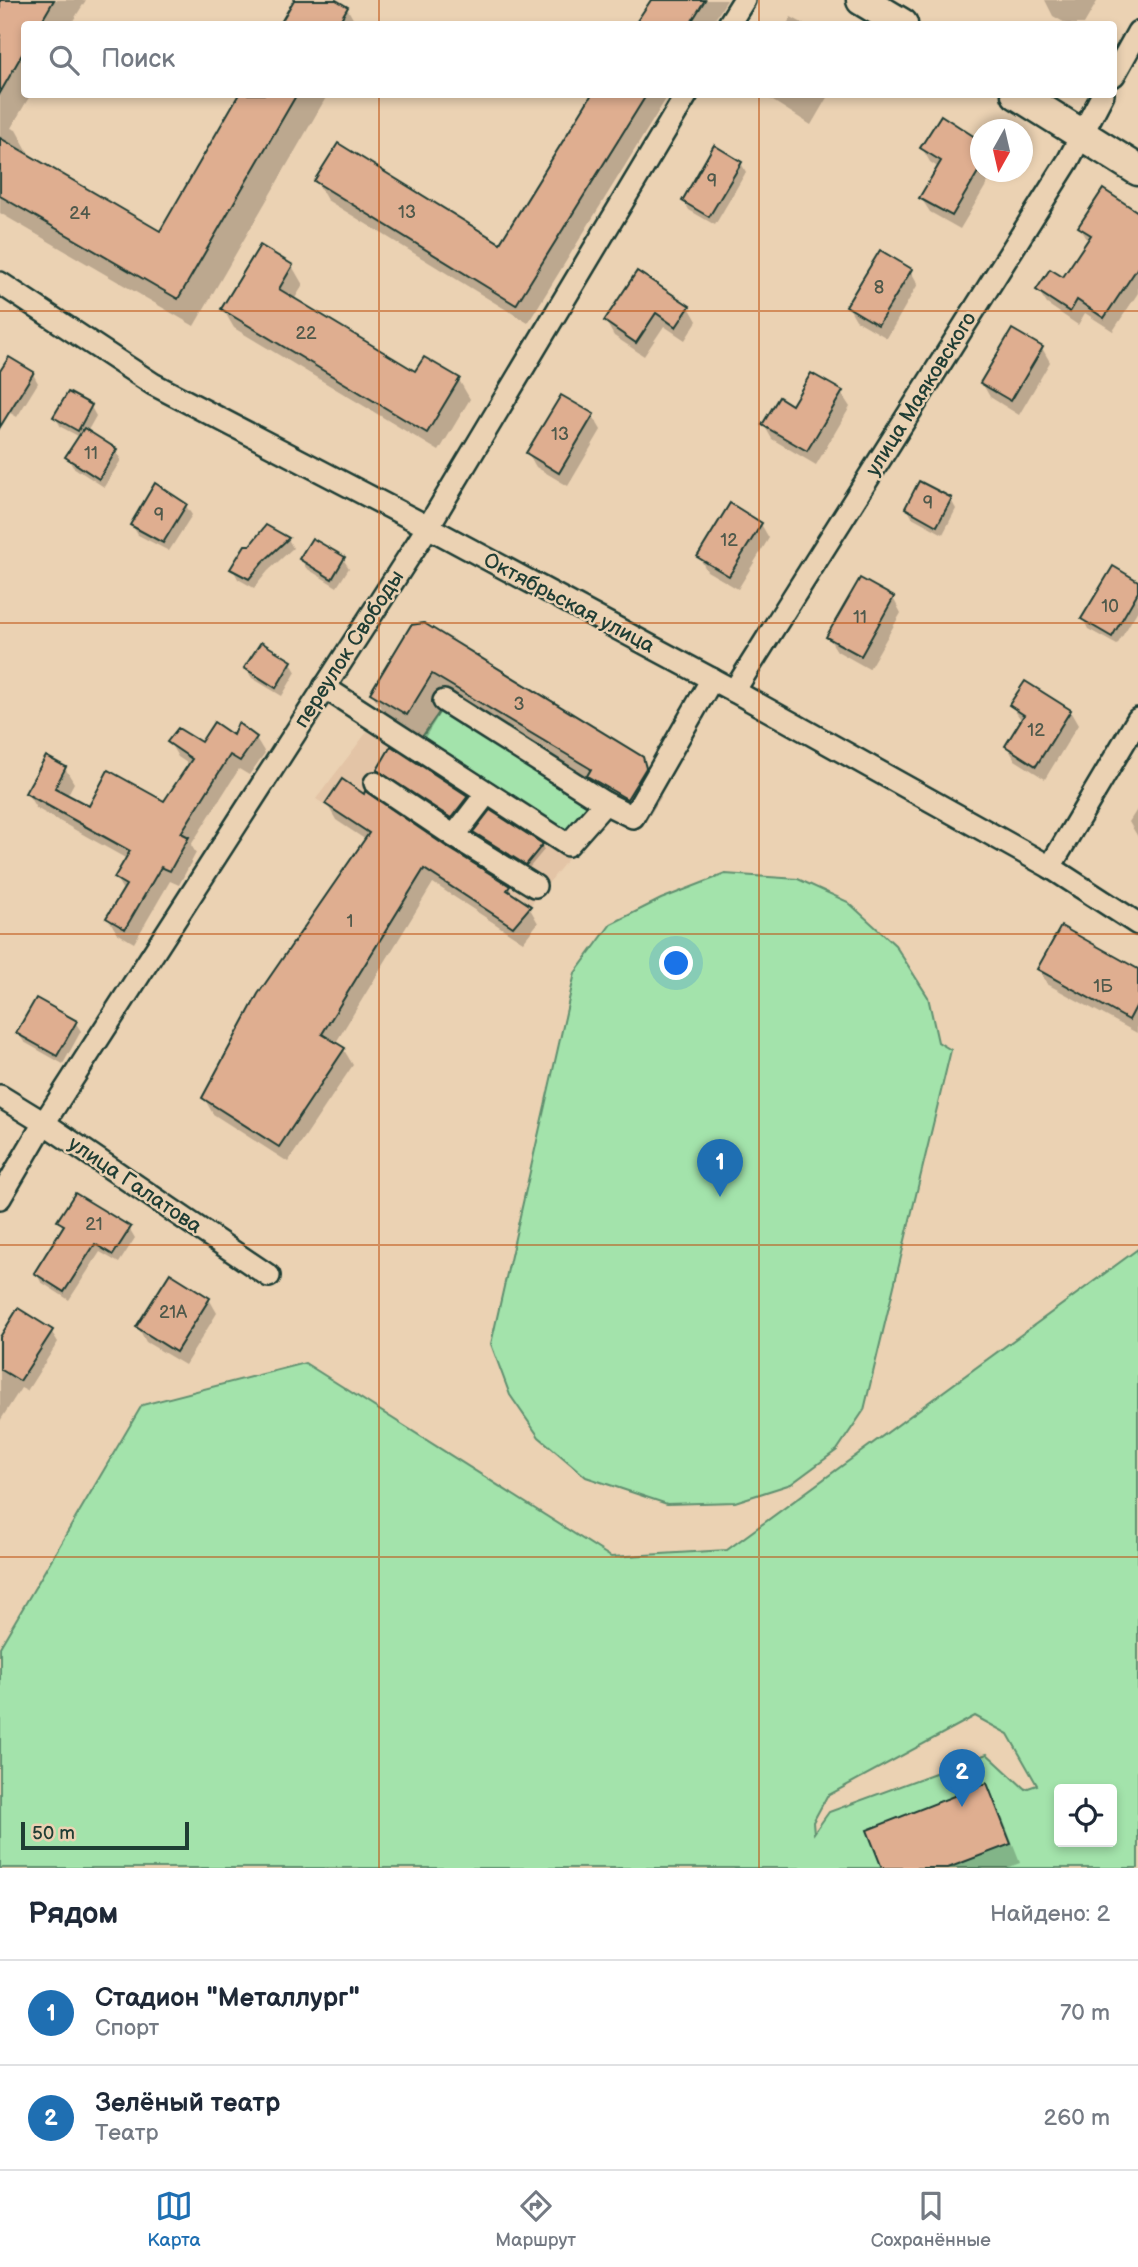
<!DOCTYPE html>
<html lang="ru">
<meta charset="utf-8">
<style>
body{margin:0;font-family:"Balsamiq Sans",sans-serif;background:#f6f6f7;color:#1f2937}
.controls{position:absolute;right:21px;bottom:21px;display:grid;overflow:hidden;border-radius:7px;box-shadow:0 4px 10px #0003}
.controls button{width:63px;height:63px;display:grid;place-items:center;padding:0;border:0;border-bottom:2px solid #e0e1e3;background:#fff;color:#1f2937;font:35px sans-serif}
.compass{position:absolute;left:970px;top:119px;width:63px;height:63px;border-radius:50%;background:#fff;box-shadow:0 4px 10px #0003;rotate:188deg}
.scale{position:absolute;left:21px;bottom:18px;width:168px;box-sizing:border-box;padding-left:7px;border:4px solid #1f3d34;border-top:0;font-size:19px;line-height:24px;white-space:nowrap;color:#1f3d34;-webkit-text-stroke:5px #ebd2b3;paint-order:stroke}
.you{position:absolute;left:677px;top:964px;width:24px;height:24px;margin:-18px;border:5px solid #fff;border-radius:50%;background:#1a73e8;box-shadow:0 0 0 10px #1a73e833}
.badge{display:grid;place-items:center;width:46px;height:46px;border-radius:50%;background:#1f6fb2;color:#fff;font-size:23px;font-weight:700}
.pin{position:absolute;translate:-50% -58px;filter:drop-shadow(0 2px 4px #0008)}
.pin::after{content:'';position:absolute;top:37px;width:24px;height:21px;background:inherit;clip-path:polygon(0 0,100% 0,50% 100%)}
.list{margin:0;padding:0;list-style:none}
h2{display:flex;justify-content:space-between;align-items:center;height:91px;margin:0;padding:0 28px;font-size:30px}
h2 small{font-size:23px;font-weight:400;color:#747a83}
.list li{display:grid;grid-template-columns:46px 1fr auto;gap:21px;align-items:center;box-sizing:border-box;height:105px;padding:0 28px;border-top:2px solid #e0e1e3}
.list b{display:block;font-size:26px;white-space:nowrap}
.list p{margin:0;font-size:23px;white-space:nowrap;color:#747a83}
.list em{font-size:23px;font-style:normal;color:#747a83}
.icon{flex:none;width:38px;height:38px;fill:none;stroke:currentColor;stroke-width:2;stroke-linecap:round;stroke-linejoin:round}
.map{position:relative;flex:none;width:1138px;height:1868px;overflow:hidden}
.search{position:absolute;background:#fff;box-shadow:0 4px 10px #0003;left:21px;right:21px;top:21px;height:77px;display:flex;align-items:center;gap:18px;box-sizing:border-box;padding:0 24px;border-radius:7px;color:#747a83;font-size:26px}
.sheet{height:301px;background:#fff}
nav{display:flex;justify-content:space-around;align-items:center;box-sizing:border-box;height:98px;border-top:2px solid #e0e1e3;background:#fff;font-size:19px;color:#747a83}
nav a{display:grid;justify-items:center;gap:4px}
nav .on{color:#1f6fb2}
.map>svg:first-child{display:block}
.built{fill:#e3c4a6}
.green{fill:#a3e3ab;stroke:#619070;stroke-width:2;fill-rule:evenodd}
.shadow{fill:#0003}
.building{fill:#dfae90;stroke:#1f3d34;stroke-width:2}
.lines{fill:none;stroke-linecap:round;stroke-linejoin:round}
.minor-casing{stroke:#1f3d34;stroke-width:26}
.secondary-casing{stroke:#1f3d34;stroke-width:35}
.minor{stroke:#ebd2b3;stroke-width:21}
.secondary{stroke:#ebd2b3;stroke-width:30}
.grid{fill:none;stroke:#c05314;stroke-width:2;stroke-opacity:0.55}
.labels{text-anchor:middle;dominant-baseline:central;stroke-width:5;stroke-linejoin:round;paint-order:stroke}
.number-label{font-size:18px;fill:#4f594b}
.street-label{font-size:21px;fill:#1f3d34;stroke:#ebd2b3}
</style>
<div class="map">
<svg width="1138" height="1868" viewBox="0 0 1138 1868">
<rect width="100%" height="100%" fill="#ebd2b3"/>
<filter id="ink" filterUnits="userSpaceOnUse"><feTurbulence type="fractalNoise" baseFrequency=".0143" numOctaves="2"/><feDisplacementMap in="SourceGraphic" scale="14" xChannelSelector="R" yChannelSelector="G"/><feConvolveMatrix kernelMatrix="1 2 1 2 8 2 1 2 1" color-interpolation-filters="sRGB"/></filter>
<g filter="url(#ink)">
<polygon class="built" points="370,728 572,854 513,927 316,799"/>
<g class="green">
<polygon points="442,708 594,807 568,838 422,737"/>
<polygon points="725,874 798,879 848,902 895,945 928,997 938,1042 951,1050 864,1410 837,1450 791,1484 735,1502 667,1504 586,1477 539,1437 510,1395 491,1344 575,973 611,924 661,899"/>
<path d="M1138,1249V1868H0V1647L142,1405L305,1363L611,1557L727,1550ZM975,1716L1008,1734L1037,1785L1025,1789L987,1754L829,1812L814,1833L813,1822L827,1796ZM1059,1789H1112V1842H1059Z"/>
</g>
<g class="shadow">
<polygon points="4,0 86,0 71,24 24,24 24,94 31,94 11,128 16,130 32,159 160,233 241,94 328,94 194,326 0,213 0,7"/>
<polygon points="296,0 332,0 347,8 356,24 282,24"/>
<polygon points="653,0 727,0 712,24 637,24"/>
<polygon points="1045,0 1098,0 1084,24 1067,24 1053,16"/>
<polygon points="791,17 804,24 787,24"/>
<polygon points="594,94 669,94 528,323 327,200 316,181 501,245"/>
<polygon points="762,94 829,94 811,125"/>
<polygon points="981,143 981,172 994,172 960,229 930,212 921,198 939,168 930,162 922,148"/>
<polygon points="741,163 746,172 715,225 689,210 684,201"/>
<polygon points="1138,214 1138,293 1113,331 1085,313 1078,325 1047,304 1038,290 1063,279 1088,241 1080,227"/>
<polygon points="292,266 303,285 294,300 416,373 425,359 459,380 470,399 439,451 234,328 223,309"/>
<polygon points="910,270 918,284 887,338 856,320 848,306"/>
<polygon points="689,307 697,321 685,340 664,326 644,356 614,336 606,322"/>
<polygon points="1042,348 1050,362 1019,415 990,397 982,383"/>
<polygon points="0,374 33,374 38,383 17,417 0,407"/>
<polygon points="841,393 850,407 816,465 772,439 764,425 793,407"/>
<polygon points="562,397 593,416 601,430 568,486 536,467 528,453"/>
<polygon points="91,407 96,416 87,432 116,451 121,460 104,487 73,467 67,457 80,437 61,427 55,417"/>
<polygon points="155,485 186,506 192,515 169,551 138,535 132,525"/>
<polygon points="951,500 956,509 943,534 912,517 907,508"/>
<polygon points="761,524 769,538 738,589 707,571 699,557"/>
<polygon points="266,527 288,539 293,548 268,571 254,588 238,579 233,569"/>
<polygon points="301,559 343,559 349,568 337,587 306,568"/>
<polygon points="1138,583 1138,610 1117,645 1088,629 1083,619"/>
<polygon points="893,598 901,613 869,669 837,651 828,637"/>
<polygon points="412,627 642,759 658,787 661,797 643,826 605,804 448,700 423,741 388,720 372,693"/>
<polygon points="291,663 296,672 282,696 252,678 246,669"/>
<polygon points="1011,705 1070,711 1078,725 1045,779 1015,760 1007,746 1022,721"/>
<polygon points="233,737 256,738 265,753 249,775 239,769 191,845 196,853 179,885 170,881 134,943 117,933 108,918 124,892 116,878 127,859 36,808 27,793 65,768 74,783 67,796 89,808 165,803 190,765 178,757 170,743 202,744"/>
<polygon points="379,770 467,797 469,801 454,821 382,774"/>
<polygon points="327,804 509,887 514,897 529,907 538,923 523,942 433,883 335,1044 344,1050 353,1065 288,1162 213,1114 204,1098 366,840 336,820"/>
<polygon points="1138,808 1138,837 1129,822"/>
<polygon points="491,813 542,846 544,850 529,868 478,836 475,833"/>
<polygon points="1039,969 1138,971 1137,1033 1047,984"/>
<polygon points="75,1022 81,1031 63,1064 24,1042 18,1033"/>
<polygon points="59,1221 129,1228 135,1238 119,1263 100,1252 69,1300 41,1282 36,1273 64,1229"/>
<polygon points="209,1299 217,1313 185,1365 146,1342 138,1327"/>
<polygon points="51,1331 58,1342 27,1391 21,1388 0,1421 0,1340"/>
<polygon points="986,1785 997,1804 1020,1863 1007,1868 883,1868"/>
</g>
<g class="building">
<polygon points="0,0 54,0 40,24 24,24 24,51 0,93"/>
<polygon points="294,0 336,0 348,7 338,24 280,24"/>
<polygon points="651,0 705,0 690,24 635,24"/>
<polygon points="239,94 297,94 178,299 0,196 0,138 160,231"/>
<polygon points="592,94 647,94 516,305 314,181 338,143 500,243"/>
<polygon points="941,115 981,141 981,167 952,216 919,198 941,161 920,148"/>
<polygon points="714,145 742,162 709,217 682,201"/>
<polygon points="1103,189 1138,212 1138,267 1104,318 1077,300 1070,312 1036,290 1050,269 1063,277 1091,235 1078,227"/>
<polygon points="260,245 293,265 279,289 415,371 424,357 460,378 427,433 221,309"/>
<polygon points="880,250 912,269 878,325 846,306"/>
<polygon points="637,271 690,306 676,327 656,313 636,343 604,321"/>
<polygon points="1012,329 1043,347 1011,401 980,383"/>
<polygon points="9,357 34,372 0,427 0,371"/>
<polygon points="811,373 843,391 807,451 762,425 779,397 792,405"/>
<polygon points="68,392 92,405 78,431 53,417"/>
<polygon points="561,395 594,414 559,473 526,453"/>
<polygon points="84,428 117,449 99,479 65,457"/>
<polygon points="919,481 952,498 937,526 905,508"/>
<polygon points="155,483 187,504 163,543 130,525"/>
<polygon points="730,503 762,523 729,576 697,557"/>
<polygon points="266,525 289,538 263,562 249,579 230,569 245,545 250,545"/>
<polygon points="312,538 345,557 332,579 299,559"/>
<polygon points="1113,566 1138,581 1138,592 1112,637 1081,619"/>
<polygon points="860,578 894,597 861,656 826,637"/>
<polygon points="424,623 643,757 646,768 627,799 587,776 591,769 432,674 407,715 370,693 411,625"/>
<polygon points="261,642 292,661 276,688 244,668"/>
<polygon points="1025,681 1071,710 1036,766 1005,746 1024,715 1009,705"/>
<polygon points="214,722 233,735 238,723 257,737 240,761 230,755 181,833 189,837 170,871 161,867 125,929 106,918 126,885 114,878 130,851 25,793 46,756 66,767 55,788 89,806 108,770 164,801 192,759 167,742 178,728 201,742"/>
<polygon points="391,746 468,796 451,818 377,770"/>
<polygon points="342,779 364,794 365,791 447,847 510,886 507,890 531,906 513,927 424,869 322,1034 345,1048 279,1147 202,1098 258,994 369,833 325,804"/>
<polygon points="490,810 543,844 526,865 473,832"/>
<polygon points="1061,926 1138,969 1138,1003 1129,1020 1037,969"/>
<polygon points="36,998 77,1021 57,1056 16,1033"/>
<polygon points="75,1193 131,1227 113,1255 95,1244 64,1292 34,1273 64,1225 57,1221"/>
<polygon points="170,1273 210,1298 176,1352 136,1327"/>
<polygon points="18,1308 53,1330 20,1381 0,1369 0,1337"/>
<polygon points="987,1783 1011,1844 948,1868 882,1868 867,1830"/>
</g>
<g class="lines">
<g class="minor-casing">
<g id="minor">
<polyline points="729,24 744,0"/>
<polyline points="1114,75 1138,32"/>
<polyline points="0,283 153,384 428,527 734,691 1050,867 1138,924"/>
<polyline points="324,687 568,845 605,803 633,817 712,679"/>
<polyline points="734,691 1068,161 1103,94"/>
<polyline points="444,701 605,803"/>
<polyline points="375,783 454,836 487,793"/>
<polyline points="454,836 535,886"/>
<polyline points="1050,867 1138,719"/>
<polyline points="0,1096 44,1123 269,1276"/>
<polyline points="0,1198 44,1123 428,527 687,94"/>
</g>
</g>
<g class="secondary-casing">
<g id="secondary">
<polyline points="862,0 902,24"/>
<polyline points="1017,94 1138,170"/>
</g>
</g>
<use href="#minor" class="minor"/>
<use href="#secondary" class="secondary"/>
</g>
</g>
<path class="grid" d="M379,0V24M759,0V24M379,94V1868M759,94V1868M0,311H1138M0,623H1138M0,934H1138M0,1245H1138M0,1557H1138"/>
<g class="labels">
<g class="number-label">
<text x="712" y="181">9</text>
<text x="407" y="212">13</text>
<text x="80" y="213">24</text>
<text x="879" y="287">8</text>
<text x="306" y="333">22</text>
<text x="560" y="434">13</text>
<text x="91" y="453">11</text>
<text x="928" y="503">9</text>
<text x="159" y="515">9</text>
<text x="729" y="540">12</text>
<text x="1110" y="606">10</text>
<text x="860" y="617">11</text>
<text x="519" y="704">3</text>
<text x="1036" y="730">12</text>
<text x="350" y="921">1</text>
<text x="1103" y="986">1Б</text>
<text x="94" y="1224">21</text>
<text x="173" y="1312">21А</text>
</g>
<g class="street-label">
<text transform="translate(921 394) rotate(-58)">улица Маяковского</text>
<text transform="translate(569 603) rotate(28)">Октябрьская улица</text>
<text transform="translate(349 649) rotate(-57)">переулок Свободы</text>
<text transform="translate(135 1185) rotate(34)">улица Галатова</text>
</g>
</g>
</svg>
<div class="controls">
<button><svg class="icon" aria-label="locate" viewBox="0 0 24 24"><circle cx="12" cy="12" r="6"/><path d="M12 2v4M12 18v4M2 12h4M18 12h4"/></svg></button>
</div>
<svg class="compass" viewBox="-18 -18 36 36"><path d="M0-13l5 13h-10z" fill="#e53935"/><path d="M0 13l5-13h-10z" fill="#747a83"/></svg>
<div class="scale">50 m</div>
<div class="you"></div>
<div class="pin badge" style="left:720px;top:1197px">1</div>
<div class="pin badge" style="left:962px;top:1807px">2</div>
<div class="search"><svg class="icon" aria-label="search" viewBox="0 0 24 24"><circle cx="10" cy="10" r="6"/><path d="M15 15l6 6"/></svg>Поиск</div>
</div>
<section class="sheet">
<h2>Рядом<small>Найдено: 2</small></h2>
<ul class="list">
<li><span class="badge">1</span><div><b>Стадион &quot;Металлург&quot;</b><p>Спорт</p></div><em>70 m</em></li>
<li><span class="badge">2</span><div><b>Зелёный театр</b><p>Театр</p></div><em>260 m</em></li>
</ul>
</section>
<nav>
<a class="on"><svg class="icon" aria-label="map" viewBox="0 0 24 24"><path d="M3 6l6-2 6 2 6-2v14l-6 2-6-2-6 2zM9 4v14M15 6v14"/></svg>Карта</a>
<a><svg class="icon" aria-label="directions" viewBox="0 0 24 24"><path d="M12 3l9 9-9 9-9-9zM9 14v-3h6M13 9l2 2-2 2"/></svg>Маршрут</a>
<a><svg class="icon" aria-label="saved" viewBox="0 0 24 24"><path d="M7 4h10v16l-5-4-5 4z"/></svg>Сохранённые</a>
</nav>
